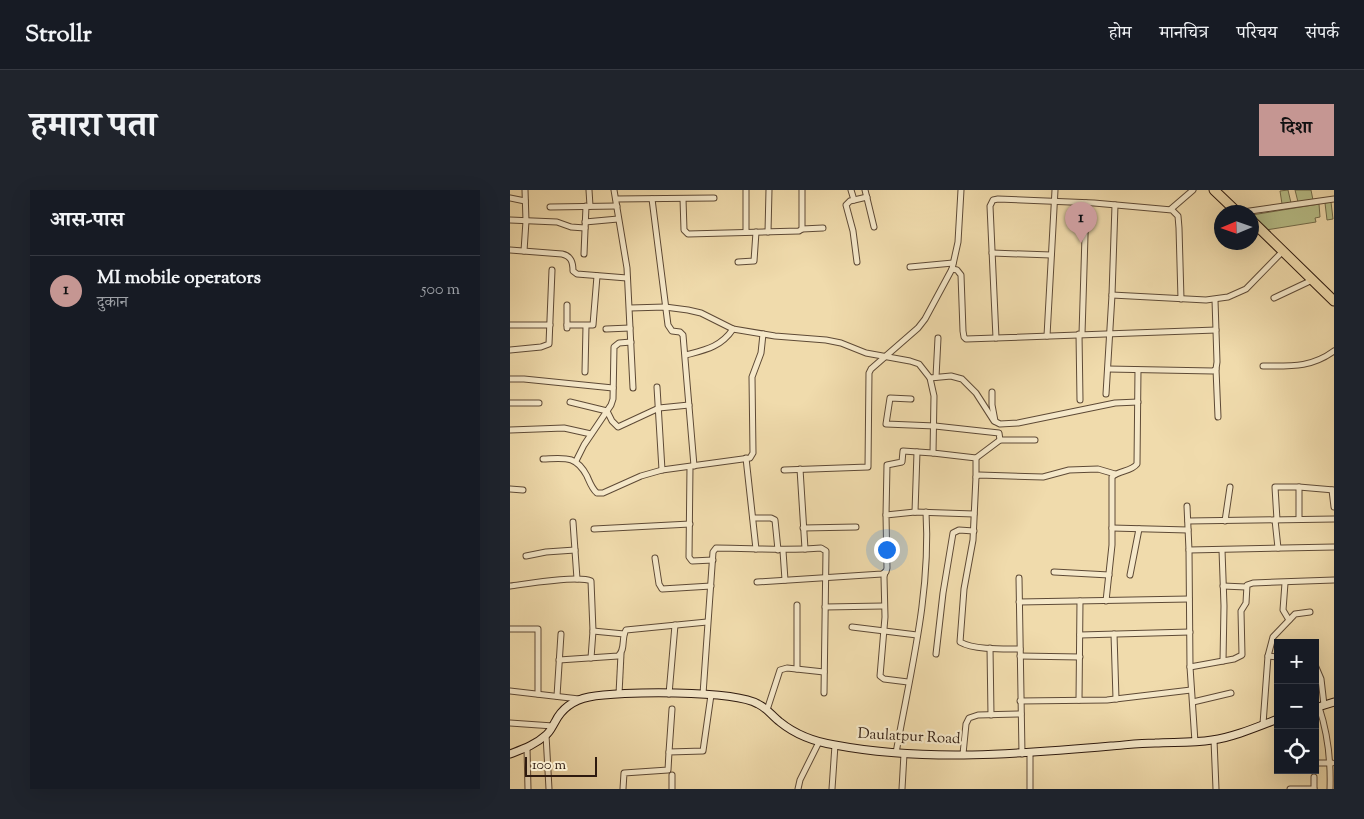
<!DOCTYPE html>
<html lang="hi">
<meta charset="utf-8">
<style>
body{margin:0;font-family:"Sorts Mill Goudy","Noto Serif Devanagari",serif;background:#20242c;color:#f1f3f6}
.controls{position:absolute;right:15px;bottom:15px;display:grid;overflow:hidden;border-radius:0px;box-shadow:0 5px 20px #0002}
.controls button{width:45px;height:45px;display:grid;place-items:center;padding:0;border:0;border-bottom:1px solid #363941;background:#171b24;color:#f1f3f6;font:25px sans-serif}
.compass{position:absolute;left:704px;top:15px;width:45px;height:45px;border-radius:50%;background:#171b24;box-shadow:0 5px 20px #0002;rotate:268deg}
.scale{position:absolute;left:15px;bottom:12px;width:72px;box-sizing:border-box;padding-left:5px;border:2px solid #2e1a0f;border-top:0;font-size:14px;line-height:18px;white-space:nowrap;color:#2e1a0f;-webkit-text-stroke:4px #f5e8c9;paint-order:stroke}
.you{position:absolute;left:376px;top:359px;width:18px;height:18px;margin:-12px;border:4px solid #fff;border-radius:50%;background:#1a73e8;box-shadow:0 0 0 8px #1a73e833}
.badge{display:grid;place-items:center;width:32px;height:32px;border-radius:50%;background:#c59692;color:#111;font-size:16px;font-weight:700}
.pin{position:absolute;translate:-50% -41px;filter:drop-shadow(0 1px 2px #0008)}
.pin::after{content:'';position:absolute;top:26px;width:18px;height:15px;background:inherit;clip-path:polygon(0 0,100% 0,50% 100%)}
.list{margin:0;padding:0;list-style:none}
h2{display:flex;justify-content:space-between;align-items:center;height:65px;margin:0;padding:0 20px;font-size:21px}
h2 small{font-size:16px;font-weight:400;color:#9ea1a6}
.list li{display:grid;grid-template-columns:32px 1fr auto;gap:15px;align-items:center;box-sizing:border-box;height:70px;padding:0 20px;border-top:1px solid #363941}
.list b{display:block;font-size:19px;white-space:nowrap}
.list p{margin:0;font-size:16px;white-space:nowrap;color:#9ea1a6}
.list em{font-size:16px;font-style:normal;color:#9ea1a6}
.icon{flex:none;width:28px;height:28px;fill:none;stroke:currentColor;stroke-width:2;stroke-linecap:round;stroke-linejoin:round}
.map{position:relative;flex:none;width:824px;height:599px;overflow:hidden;border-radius:0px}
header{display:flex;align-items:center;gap:30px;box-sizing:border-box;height:70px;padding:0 25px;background:#171b24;border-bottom:1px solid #363941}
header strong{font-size:24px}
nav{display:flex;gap:28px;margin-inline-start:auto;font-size:18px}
.intro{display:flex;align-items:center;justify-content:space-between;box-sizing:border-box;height:120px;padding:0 30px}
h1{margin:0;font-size:35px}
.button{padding:12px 22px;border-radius:0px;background:#c59692;color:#111;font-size:18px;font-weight:700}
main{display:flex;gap:30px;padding:0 30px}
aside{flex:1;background:#171b24;border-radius:0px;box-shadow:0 5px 20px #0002}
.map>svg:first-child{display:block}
.green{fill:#b8c08a;stroke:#736d4c}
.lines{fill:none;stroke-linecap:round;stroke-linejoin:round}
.street-casing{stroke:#5e4a36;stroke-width:7}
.secondary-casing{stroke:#2e1a0f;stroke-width:9}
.highway-casing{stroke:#2e1a0f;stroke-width:11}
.street{stroke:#f5e8c9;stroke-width:5}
.secondary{stroke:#f5e8c9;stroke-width:7}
.highway{stroke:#f0dbac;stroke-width:9}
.labels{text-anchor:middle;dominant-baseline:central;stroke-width:4.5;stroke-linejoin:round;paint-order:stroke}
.street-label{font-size:15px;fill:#2e1a0f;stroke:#f5e8c9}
</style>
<header>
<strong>Strollr</strong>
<nav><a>होम</a><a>मानचित्र</a><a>परिचय</a><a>संपर्क</a></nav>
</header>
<div class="intro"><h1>हमारा पता</h1><a class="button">दिशा</a></div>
<main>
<aside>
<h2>आस-पास<small></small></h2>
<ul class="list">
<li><span class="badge">1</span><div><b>MI mobile operators</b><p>दुकान</p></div><em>500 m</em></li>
</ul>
</aside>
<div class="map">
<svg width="824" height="599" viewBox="0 0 824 599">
<rect width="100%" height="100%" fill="#f0dbac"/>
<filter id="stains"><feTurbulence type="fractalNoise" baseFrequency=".004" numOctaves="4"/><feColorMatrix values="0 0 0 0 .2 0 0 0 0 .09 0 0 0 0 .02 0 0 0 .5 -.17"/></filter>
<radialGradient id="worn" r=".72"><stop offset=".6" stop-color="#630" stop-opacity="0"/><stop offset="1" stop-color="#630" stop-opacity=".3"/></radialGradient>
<g class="green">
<polygon points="778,0 781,13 772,14 770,1"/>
<polygon points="785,0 801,0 803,10 788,12"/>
<polygon points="821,12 823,29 817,30 815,13"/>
<polygon points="809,14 810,27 805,28 806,32 756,40 742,25"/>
</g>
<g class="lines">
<g class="street-casing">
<g id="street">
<polyline points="79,0 80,16"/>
<polyline points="104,0 117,78 123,198"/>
<polyline points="341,0 344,10"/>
<polyline points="355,0 364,37"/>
<polyline points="0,8 15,11"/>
<polyline points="106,9 204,8"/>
<polyline points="142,9 158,135 162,141 170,142 173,145 184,276"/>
<polyline points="173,9 174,40 178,44 289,41 292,39 292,0"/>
<polyline points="40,17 107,16"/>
<polyline points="661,19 683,0"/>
<polyline points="733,22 824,9"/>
<polyline points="0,30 47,32 61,37 75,38"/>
<polyline points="75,32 108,29"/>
<polyline points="292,39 313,38"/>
<polyline points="236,42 236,0"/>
<polyline points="258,42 259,0"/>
<path d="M0,60L52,64C61,66 63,72 63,81L67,84L117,88"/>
<polyline points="14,61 16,31 15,0"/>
<polyline points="482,63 541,65"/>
<polyline points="74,64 76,16"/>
<polyline points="228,72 244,71 246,42"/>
<polyline points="347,72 343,41 336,15 340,11 357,7"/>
<polyline points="400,77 443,73"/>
<polyline points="442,79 447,80 451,85 453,141 454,147 456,149 706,140"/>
<polyline points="602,105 696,110 718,107 736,99 773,61"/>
<polyline points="764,108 798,92"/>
<polyline points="120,118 155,117 178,120 191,123 223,139 265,146 316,150 331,153 356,163 400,171 409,174 420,188 424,206 423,263 466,268 466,287"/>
<polyline points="0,135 40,135"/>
<polyline points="57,135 83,135 87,86"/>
<polyline points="57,138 57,115"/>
<polyline points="96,139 120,138"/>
<polyline points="569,144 570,210"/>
<polyline points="572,144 576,13"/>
<polyline points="537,146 545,0"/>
<polyline points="486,148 480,16 483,10 488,9 584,13 662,20 668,26 669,38 671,109"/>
<polyline points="0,160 31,157 39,154 42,80"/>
<path d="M176,165C195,160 211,157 223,139"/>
<path d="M753,176C780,176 801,178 824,161"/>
<polyline points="598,179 703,181 706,179 707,172 705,110"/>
<polyline points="706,179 708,227"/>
<polyline points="75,182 76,136"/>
<polyline points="426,187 428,148"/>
<polyline points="420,188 441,186 452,189 466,203 484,231 490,234 508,233 605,213 628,212"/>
<polyline points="0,189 14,189 103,198"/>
<polyline points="147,197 152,280"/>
<polyline points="482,202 482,215 485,231"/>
<polyline points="596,204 602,105 605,15"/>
<polyline points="401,209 380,208 376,234 425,236 489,243 490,250"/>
<polyline points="60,212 97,221 102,231 108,237 149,218 179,215"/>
<polyline points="0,213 29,213"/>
<polyline points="0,240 54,238 81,244"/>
<polyline points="236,268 246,359"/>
<polyline points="466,268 490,250 525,250"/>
<path d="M33,269C55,268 66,265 77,286C80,293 82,299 87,303H93L131,286L152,280L240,268L243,263L242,187L251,163L253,144"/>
<polyline points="66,271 74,255 101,215 103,209 104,157 109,153 121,152"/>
<polyline points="180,277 179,367 182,371 203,370"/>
<polyline points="290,279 295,359"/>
<polyline points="274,280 358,277 359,183 361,179 408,138 415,129 442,79 448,52 451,0"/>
<polyline points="789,297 789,329"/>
<polyline points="0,299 13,300"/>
<polyline points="822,300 824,317"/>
<polyline points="677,316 679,360 680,477 685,552"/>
<polyline points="405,322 407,262"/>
<polyline points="376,325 377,275 392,272 393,261 423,263"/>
<polyline points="243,328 261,328 265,330 268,360"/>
<polyline points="765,330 768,358"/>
<polyline points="767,330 765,297 789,297 824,300"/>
<polyline points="678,331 824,329"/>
<polyline points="715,331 720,297"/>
<polyline points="63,332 67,389"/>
<polyline points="293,338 346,337"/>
<polyline points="602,338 678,340"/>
<polyline points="84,339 180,334"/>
<polyline points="679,360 824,357"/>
<polyline points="712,360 714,416 713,471"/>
<polyline points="273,361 275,390"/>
<polyline points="16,366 36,362 65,360"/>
<polyline points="145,368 149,394 152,399 201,396"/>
<polyline points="375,382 374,387 375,427 370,486 374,489 398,492"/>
<polyline points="544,382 599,385"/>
<polyline points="620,385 629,339"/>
<polyline points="509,388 512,564"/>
<polyline points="247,392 372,384 376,382 377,378 376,325 405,322 464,324"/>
<polyline points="775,393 773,420 779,430"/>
<path d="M0,396C16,394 69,385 81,391L83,441L81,468"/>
<polyline points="713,396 736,397"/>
<path d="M596,411L602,355V287C609,280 621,282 627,274L628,180"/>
<polyline points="509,412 679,409"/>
<polyline points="287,415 287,479"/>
<polyline points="315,417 373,416"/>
<polyline points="342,437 407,445"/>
<polyline points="0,439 28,439 28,504"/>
<polyline points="83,441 114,444"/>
<polyline points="604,444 606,509"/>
<polyline points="570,445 680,442"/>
<polyline points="480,458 481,525"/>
<path d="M510,459C493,459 464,460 450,452L454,399L463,350L466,287L469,285L533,287L559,280L588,279L605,284"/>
<polyline points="426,464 433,403 443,343 449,340 464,341"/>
<polyline points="510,466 570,467"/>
<polyline points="758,466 768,467"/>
<path d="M49,470L108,466C116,460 111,448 116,440L197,432"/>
<polyline points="805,475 811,489 814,515"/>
<polyline points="680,477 724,469 732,465 731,421 736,413 737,395 743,393 824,390"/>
<polyline points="0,501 69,509"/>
<polyline points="109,504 111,464"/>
<polyline points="159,504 165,435"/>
<path d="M193,504L203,362L206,358C241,358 276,361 311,358L316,361L314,503"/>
<polyline points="47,506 51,444"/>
<polyline points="569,510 570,411"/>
<polyline points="510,511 597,510 681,500"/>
<polyline points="683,512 721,503"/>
<path d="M809,517C818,544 821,570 820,599"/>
<polyline points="257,520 270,480 277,478 314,482"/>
<polyline points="0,533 43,536"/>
<polyline points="753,534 758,466 763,447 785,424 800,422"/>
<polyline points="36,545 39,599"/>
<polyline points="704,550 706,599"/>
<polyline points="17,558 18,599"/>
<polyline points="159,562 162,519"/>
<path d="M386,563C400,483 421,404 416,322"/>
<polyline points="453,564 456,534 459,528 468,525 511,524"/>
<polyline points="805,573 822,573"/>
<polyline points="162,585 162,599"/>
<polyline points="804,598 804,587"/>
<polyline points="113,599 114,583 158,580 159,562 193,561 201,505"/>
<polyline points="288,599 290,590 309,552"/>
<polyline points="322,599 325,555"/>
<polyline points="392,599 394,564"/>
<polyline points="520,599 520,564"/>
<polyline points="780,599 804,599"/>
</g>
</g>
<g class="secondary-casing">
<g id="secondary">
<polyline points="805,518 824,512"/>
<path d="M0,564C13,559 25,555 36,545C40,542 42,537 45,532C52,518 64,510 79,507C109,501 224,500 248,514C257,518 262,526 270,532C286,545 306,552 325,555C415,572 510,564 601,556C615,555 630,553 645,553C664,552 683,553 702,550C724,547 747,537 768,529"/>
</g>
</g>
<g class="highway-casing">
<g id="highway">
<polyline points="704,0 727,22"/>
<polyline points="742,31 824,111"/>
</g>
</g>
<use href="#street" class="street"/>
<use href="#secondary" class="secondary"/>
<use href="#highway" class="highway"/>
</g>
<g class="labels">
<g class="street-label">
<text transform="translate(399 547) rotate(3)">Daulatpur Road</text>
</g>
</g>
<rect width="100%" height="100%" filter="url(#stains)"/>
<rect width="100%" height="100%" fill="url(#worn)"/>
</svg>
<div class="controls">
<button>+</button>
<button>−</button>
<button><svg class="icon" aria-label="locate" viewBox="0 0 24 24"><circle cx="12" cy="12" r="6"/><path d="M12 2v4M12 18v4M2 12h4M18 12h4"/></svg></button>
</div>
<svg class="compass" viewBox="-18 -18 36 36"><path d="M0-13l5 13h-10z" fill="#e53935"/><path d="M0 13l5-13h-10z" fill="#9ea1a6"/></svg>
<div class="scale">100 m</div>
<div class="you"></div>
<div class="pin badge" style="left:571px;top:53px">1</div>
</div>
</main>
